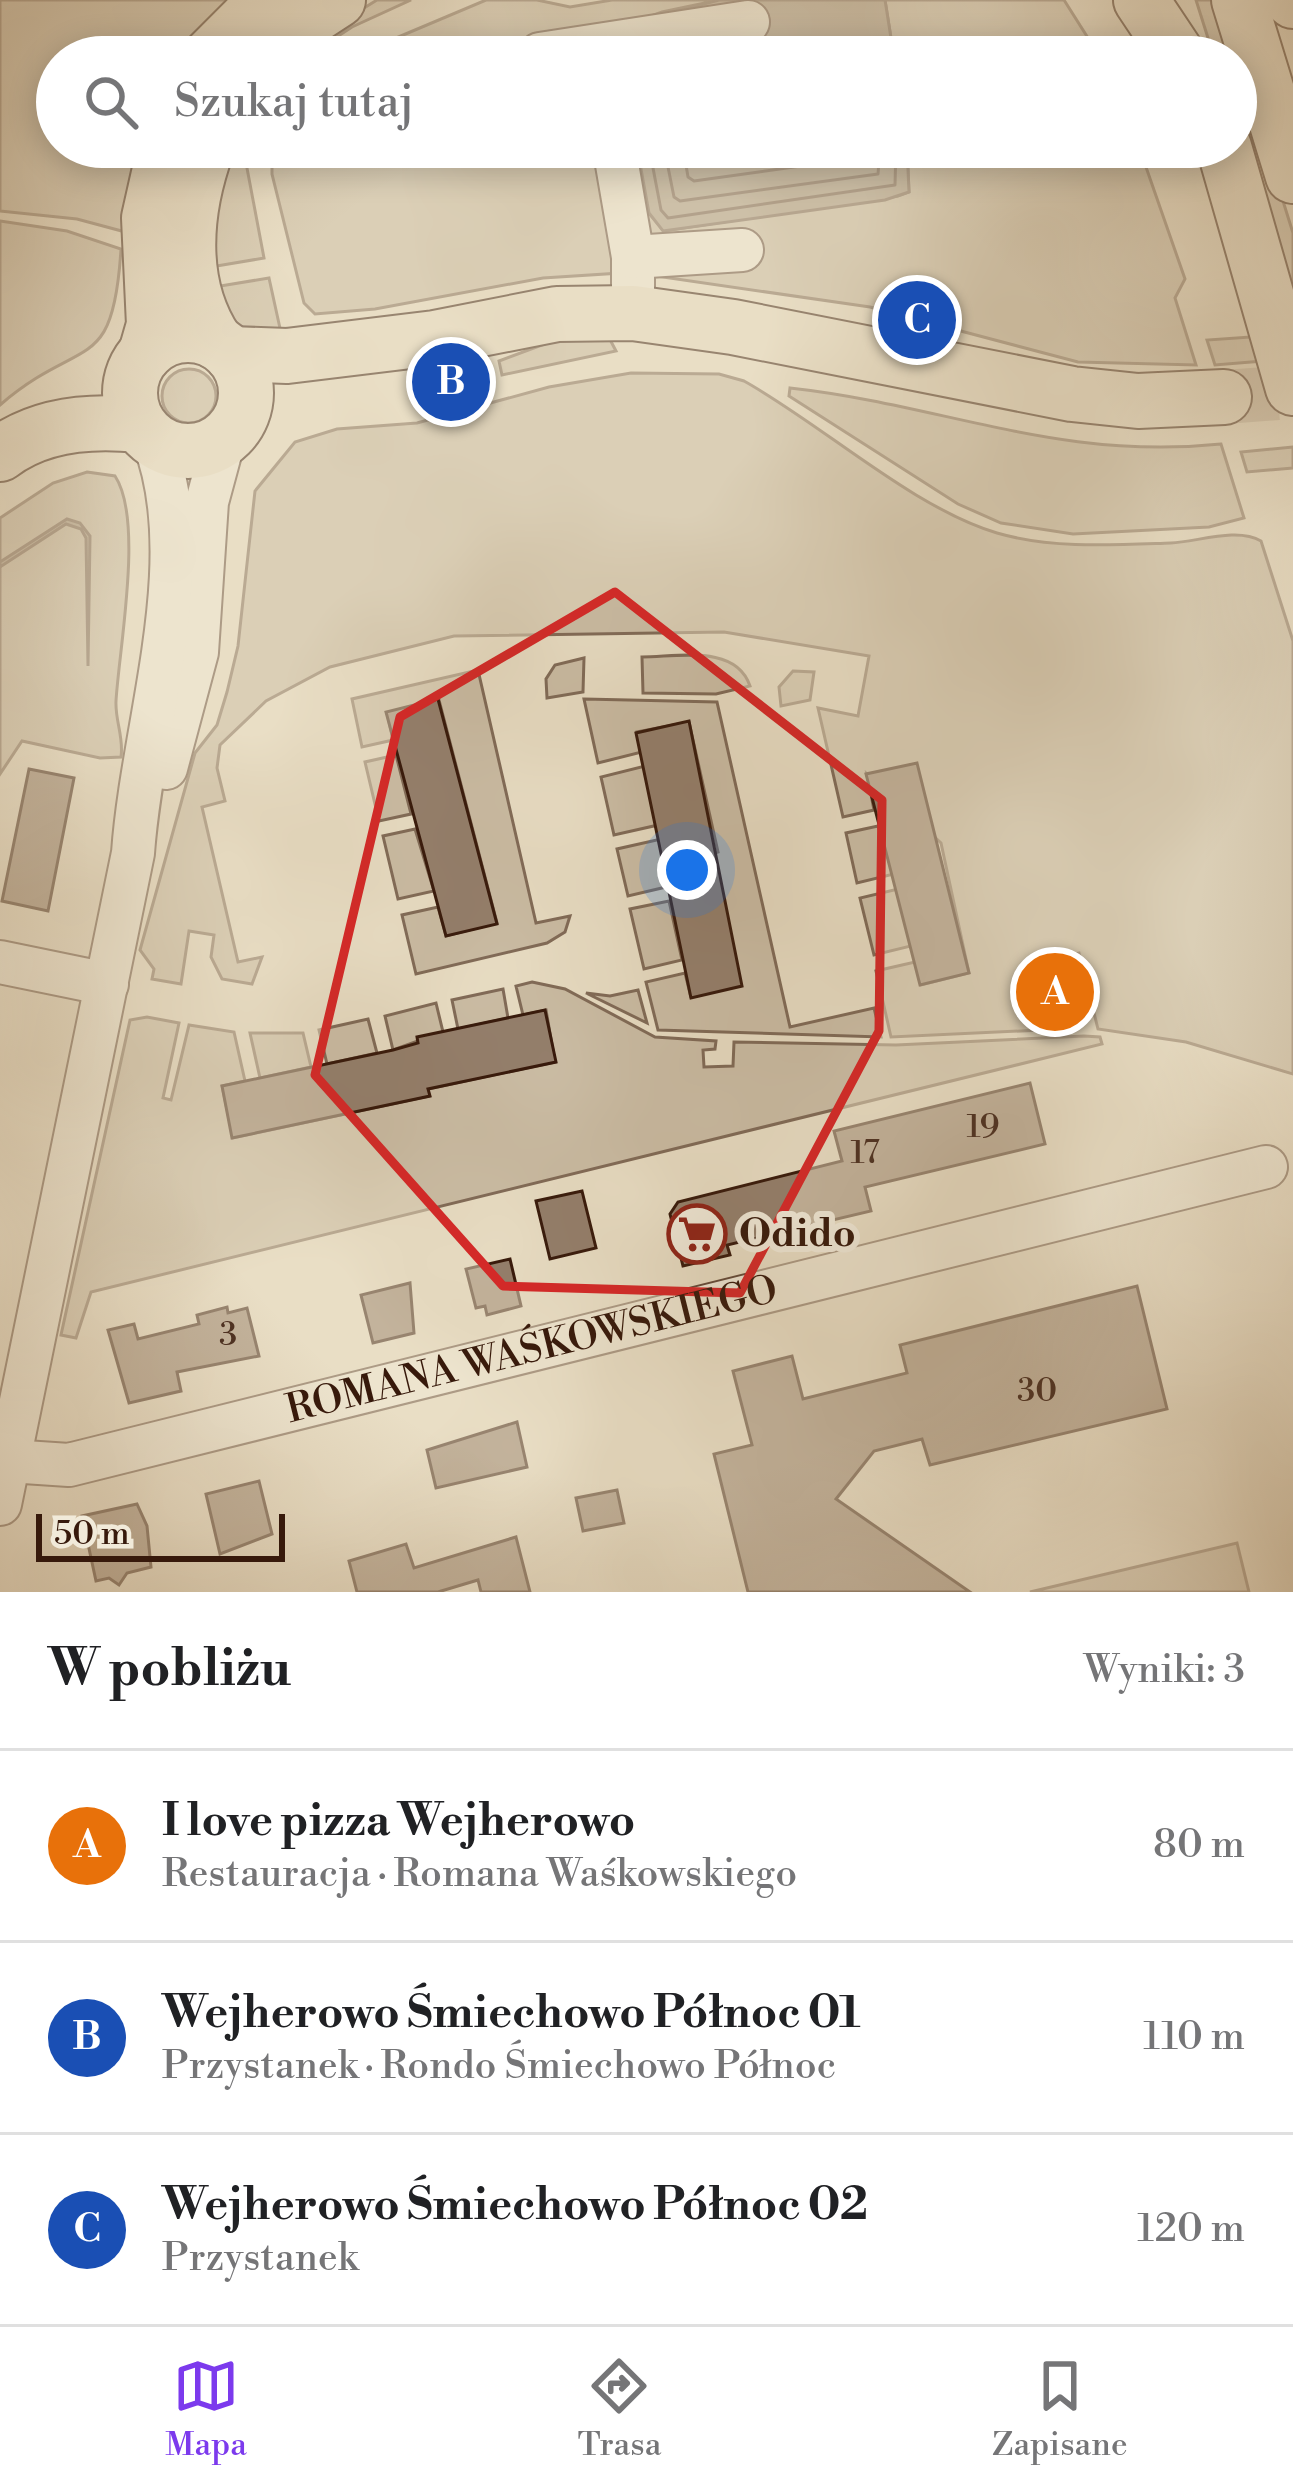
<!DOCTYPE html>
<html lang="pl">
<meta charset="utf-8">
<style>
body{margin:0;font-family:"Libre Bodoni",serif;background:#f6f6f6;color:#202124}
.scale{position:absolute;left:36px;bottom:30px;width:249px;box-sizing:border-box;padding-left:12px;border:6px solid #37190b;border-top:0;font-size:33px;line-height:42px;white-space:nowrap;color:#37190b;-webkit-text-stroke:9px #f1ead9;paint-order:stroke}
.you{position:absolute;left:687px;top:870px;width:42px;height:42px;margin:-30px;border:9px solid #fff;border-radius:50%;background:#1a73e8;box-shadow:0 0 0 18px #1a73e833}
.badge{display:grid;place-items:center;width:78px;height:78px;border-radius:50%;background:#7c3aed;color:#fff;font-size:39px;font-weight:700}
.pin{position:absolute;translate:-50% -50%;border:6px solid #fff;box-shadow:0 3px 12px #0006}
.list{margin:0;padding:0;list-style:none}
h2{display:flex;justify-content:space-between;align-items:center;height:156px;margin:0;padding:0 48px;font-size:51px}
h2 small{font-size:39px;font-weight:400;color:#757577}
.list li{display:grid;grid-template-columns:78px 1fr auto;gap:36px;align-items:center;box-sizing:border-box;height:192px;padding:0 48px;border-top:3px solid #e0e0e0}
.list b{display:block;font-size:45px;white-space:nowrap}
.list p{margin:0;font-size:39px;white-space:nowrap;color:#757577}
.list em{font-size:39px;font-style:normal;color:#757577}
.icon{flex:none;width:66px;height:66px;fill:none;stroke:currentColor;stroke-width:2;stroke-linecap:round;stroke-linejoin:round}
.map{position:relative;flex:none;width:1293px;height:1592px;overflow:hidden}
.search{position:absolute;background:#fff;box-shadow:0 6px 30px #0003;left:36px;right:36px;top:36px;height:132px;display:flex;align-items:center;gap:30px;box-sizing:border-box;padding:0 42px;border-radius:66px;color:#757577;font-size:45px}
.sheet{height:732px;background:#fff}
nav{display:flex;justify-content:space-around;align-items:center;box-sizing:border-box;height:168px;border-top:3px solid #e0e0e0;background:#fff;font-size:33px;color:#757577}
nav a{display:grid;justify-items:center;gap:6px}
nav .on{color:#7c3aed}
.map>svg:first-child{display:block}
.green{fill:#cbbda5;stroke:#816b58;stroke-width:3}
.water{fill:#ac9b86;stroke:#7d6755;stroke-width:3}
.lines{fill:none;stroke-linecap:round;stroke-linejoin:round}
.shore{stroke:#725a48;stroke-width:3}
.building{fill:#947f6c;stroke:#37190b;stroke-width:3}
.major-tunnel{stroke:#c5b7a0;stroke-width:54;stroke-dasharray:54 27;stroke-linecap:butt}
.minor-casing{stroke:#644a3a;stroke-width:46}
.major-casing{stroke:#37190b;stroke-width:58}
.minor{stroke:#f1ead9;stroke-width:42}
.major{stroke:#e9dec5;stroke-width:54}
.marked{fill:none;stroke:#d62828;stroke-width:9;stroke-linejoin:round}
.labels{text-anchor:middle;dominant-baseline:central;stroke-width:12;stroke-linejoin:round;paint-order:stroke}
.number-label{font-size:33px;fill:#4e3223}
.poi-label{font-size:39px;font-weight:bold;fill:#37190b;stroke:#f1ead9;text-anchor:start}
.street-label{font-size:39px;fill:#37190b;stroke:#f1ead9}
</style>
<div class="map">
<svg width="1293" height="1592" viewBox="0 0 1293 1592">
<rect width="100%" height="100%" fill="#e9dec5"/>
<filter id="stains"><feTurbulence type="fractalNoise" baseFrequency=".00167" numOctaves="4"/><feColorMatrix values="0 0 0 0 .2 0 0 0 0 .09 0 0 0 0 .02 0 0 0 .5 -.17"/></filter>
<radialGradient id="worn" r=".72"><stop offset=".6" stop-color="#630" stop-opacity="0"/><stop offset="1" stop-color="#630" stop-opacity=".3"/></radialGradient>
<g class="green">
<polygon points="0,0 244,0 189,57 57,57 57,147 147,147 133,234 77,219 0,211"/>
<polygon points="377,0 411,0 352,27 306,57 285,57"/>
<polygon points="486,0 537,0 570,7 612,0 719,0 662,12 540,57 351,57"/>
<polygon points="885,0 1064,0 1100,57 894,57"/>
<polygon points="1196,0 1220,0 1293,233 1293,318 1236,131 1236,57 1214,57"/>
<polygon points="225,147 243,147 264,258 205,268"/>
<polygon points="272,147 601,147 620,273 543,278 375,309 315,314 304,303 272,174"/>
<polygon points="627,147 637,147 649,213 664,231 898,196 909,192 907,147 1139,147 1185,279 1175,298 1196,365 1078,362 870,307 649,275 650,242"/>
<path d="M0,221L67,231L121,249C113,378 82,334 0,405Z"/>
<polygon points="269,278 283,342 247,339 208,288"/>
<polygon points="607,334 616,351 502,375 499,361 566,336"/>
<polygon points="1293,334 1263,361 1215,365 1207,340"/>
<circle cx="189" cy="396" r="27"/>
<path d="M631,373L719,374L744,381C823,425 913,508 997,533C1052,549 1113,545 1171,543C1197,542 1237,527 1261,541L1293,641V1074L1186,1042L1098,1029L1079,953L1037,963L1029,976L1042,1030L891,1037L876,971L915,962L921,985L969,973L941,843L867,774L874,810L843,817L818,708L858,716L869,656L724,632L454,636L330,667L266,701L220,745L217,768L225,801L202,807L238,962L262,957L252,984L222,979L211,957L214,935L189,931L181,984L152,979L154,969L140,950L195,753L217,725L227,692L238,646L255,491L295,442L337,429L417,423L549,387Z"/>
<path d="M790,388C944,405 1059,461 1221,444L1244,518L1209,527L1073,534L1001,523L958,504L789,396Z"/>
<polygon points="1293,447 1293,468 1247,472 1241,452"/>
<path d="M87,472L115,476C144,520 119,648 116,701C115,721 124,737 121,757L100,758L22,741L0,774V518L53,483Z"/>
<path d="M642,657C678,657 736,644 750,686L716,694L643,693Z"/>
<polygon points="584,658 583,692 547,698 546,679 555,665"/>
<polygon points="478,670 536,923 570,916 565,932 547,943 416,974 402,915 438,907 446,936 497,923 439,700 387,713 393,740 362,747 352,699"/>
<polygon points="793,671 814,672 810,700 781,706 779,687"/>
<polygon points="584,699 717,702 790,1027 874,1008 881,1037 658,1030 646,982 685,973 691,998 712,854 718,852 689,722 637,732 642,752 598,763"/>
<polygon points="396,755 411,814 379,821 365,762"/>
<polygon points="645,766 658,825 614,835 601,777"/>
<polygon points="878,826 894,874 857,883 846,833"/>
<polygon points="415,829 434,891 398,899 383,836"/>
<polygon points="661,839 666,887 628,896 617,849"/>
<polygon points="898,889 911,946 874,955 860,898"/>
<polygon points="669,901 682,960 644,969 630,909"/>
<polygon points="532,982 565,989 655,1037 716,1041 715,1049 703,1050 704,1067 733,1066 734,1042 896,1045 1084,1036 1100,1037 1102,1044 91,1292 76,1338 61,1335 130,1020 147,1017 179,1023 163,1098 171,1100 189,1025 234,1032 245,1081 222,1086 233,1138 429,1096 428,1089 555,1062 546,1010 523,1015 516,986"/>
<polygon points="503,989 508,1018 458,1029 452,1000"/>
<polygon points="638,990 647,1023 586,993 610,996"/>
<polygon points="436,1003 443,1032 393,1050 385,1016"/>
<polygon points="368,1019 377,1053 327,1064 319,1030"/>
<polygon points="250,1033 303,1033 311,1067 260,1078"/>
<polygon points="1237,1543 1249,1592 1030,1592"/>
</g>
<g class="water">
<polygon points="719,0 885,0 894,57 637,57 636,22"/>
<polygon points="637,147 907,147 909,192 885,200 663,231 649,213"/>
<polygon points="67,519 80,523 90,536 88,666 86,538 81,529 66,524 0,567 0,562"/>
</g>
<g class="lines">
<g class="shore">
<polyline points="649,147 661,210 668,218 895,185 896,147"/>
<polyline points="664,147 674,197 680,201 878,174 880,147"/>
<polyline points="683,147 688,177 694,181 858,158 862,147"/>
</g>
</g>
<g class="building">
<polygon points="438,699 497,924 446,936 386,712"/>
<polygon points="689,721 742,986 691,998 636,733"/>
<polygon points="917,763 969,973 920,985 866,774"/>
<polygon points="29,769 74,778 48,911 2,901"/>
<polygon points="1059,964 1068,970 1077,1008 1071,1017 1052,1022 1042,1014 1034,977 1040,968"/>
<polygon points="545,1010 556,1062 428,1089 430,1096 232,1138 222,1086 393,1050 418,1043 417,1037"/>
<polygon points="1030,1083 1045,1144 865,1187 871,1211 727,1245 730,1255 683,1266 670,1214 678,1202 842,1161 834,1131"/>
<polygon points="582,1191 596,1248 550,1259 536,1201"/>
<polygon points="510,1259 521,1306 487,1315 485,1306 476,1308 466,1269"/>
<polygon points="410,1283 414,1333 373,1343 361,1295"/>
<polygon points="1137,1286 1167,1409 930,1465 922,1439 874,1451 836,1499 970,1592 748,1592 714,1454 752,1445 733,1371 792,1356 803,1399 907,1373 900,1345"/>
<polygon points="227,1307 228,1313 247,1308 259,1356 177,1372 181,1391 129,1403 108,1330 134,1324 138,1339 199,1324 197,1315"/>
<polygon points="517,1422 527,1467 436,1488 427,1450"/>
<polygon points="259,1481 272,1534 220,1554 206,1494"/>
<polygon points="617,1490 624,1523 583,1531 576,1498"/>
<polygon points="137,1504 147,1526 151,1567 127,1573 119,1585 109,1578 96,1581 82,1516"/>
<polygon points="516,1537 530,1592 481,1592 478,1580 438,1592 357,1592 349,1561 406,1544 414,1568"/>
</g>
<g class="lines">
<polyline class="major-tunnel" points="1224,397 1293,392"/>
<g class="minor-casing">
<g id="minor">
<polyline points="540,54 748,22"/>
<polyline points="614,147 633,257 633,313"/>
<polyline points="633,257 742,250"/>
<polyline points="166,768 197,652 207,502 224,439"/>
<polyline points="0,962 107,984"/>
<path id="s1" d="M9,1461L69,1465L1266,1167"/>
<path d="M0,1504L133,853C142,724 201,561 153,439"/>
</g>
</g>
<g class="major-casing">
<g id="major">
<polyline points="1141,0 1179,57"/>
<polyline points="1239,0 1293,176"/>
<polyline points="1293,0 1293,1"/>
<polyline points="209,57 266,0"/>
<polyline points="263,57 289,32 338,0"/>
<path d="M207,147C184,210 177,284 216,342"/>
<polyline points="1224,147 1293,388"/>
<circle cx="188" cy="393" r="58"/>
<polyline points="146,353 154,325 149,218 165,147"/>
<polyline points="231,354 287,356 435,338 557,314 633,313 733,327 1072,394 1138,401 1224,397"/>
<path d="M0,454C39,424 91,420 139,425"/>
</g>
</g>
<use href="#minor" class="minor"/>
<use href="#major" class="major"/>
</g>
<path d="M0 0H1293V1592H0ZM615,592L882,800L879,1031L740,1293L503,1286L315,1075L400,717Z" fill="#e9dec5" fill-opacity=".55" fill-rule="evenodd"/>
<path class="marked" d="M615,592L882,800L879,1031L740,1293L503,1286L315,1075L400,717Z"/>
<defs>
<g id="supermarket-ring" transform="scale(3)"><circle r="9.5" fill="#f1ead9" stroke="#8f2418" stroke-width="1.5"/><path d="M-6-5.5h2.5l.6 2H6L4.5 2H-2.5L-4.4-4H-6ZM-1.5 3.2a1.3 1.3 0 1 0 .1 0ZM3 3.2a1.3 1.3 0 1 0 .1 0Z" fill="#8f2418"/></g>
</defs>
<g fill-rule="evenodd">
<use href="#supermarket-ring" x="697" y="1234"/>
</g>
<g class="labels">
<g class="number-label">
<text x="983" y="1127">19</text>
<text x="865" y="1153">17</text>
<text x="228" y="1335">3</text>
<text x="1037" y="1391">30</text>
</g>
<g class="poi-label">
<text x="739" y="1234">Odido</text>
</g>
<g class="street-label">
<text stroke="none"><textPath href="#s1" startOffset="537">ROMANA WAŚKOWSKIEGO</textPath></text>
</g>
</g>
<rect width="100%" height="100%" filter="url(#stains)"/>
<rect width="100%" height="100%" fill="url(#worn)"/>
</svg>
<div class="scale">50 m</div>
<div class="you"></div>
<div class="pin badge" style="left:1055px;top:992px;background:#e8710a">A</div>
<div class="pin badge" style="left:451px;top:382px;background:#1a4fb4">B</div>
<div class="pin badge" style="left:917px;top:320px;background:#1a4fb4">C</div>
<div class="search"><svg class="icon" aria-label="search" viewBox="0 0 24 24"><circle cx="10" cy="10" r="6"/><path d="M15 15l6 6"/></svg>Szukaj tutaj</div>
</div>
<section class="sheet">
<h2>W pobliżu<small>Wyniki: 3</small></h2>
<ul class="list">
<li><span class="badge" style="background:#e8710a">A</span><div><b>I love pizza Wejherowo</b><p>Restauracja · Romana Waśkowskiego</p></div><em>80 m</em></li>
<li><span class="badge" style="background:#1a4fb4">B</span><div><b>Wejherowo Śmiechowo Północ 01</b><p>Przystanek · Rondo Śmiechowo Północ</p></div><em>110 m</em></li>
<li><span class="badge" style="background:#1a4fb4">C</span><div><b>Wejherowo Śmiechowo Północ 02</b><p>Przystanek</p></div><em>120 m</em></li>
</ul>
</section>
<nav>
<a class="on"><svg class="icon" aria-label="map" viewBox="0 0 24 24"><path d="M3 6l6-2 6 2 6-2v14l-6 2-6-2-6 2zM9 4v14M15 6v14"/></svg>Mapa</a>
<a><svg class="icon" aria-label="directions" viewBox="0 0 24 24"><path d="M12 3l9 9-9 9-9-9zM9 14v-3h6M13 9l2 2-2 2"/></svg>Trasa</a>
<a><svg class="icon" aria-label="saved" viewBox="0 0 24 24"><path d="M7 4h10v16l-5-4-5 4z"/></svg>Zapisane</a>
</nav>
